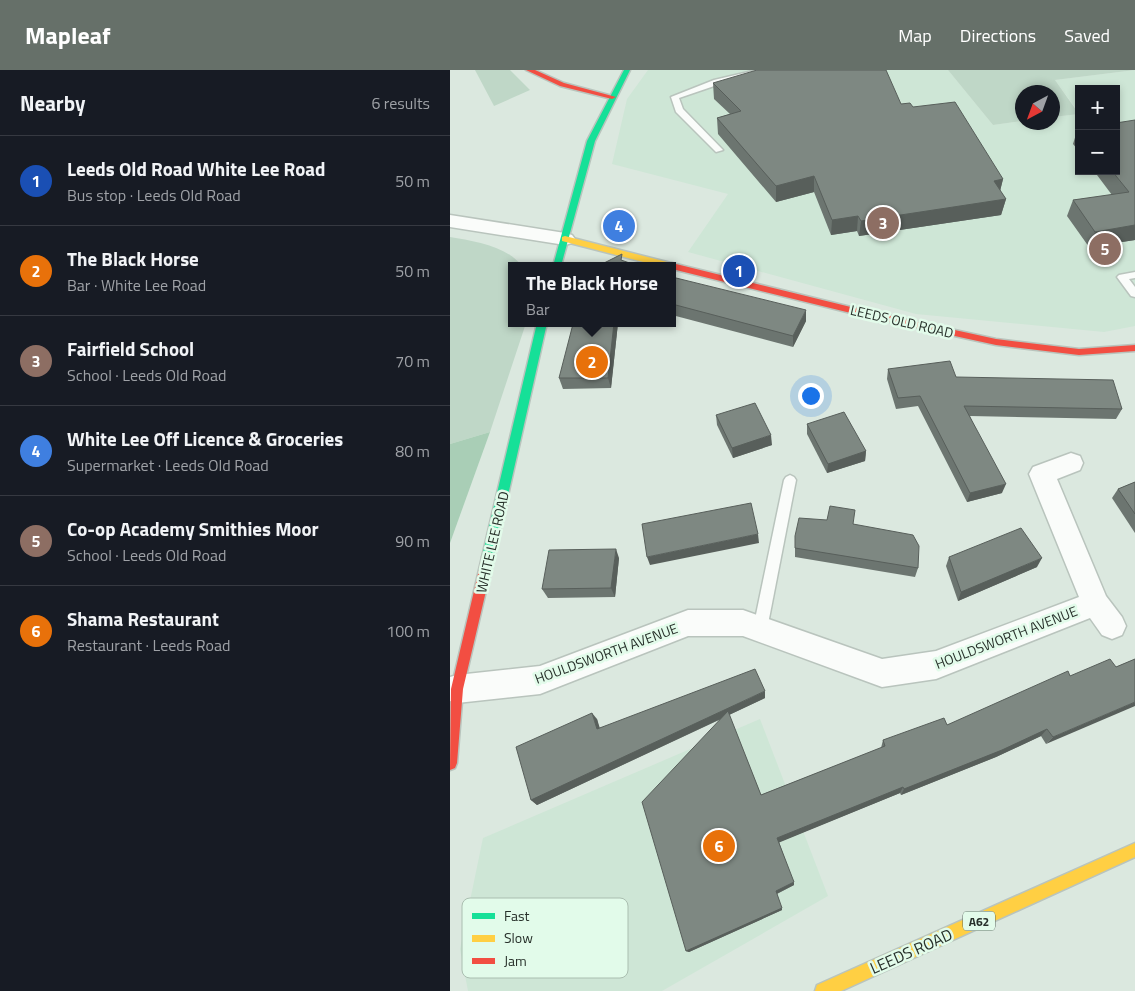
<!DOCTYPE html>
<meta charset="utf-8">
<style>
body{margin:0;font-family:"Titillium Web",sans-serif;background:#242831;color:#f1f3f6}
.controls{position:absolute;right:15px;top:15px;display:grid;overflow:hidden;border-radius:0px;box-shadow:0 2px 8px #0003}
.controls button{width:45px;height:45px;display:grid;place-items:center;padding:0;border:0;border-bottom:1px solid #363941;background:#171b24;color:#f1f3f6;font:25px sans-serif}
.compass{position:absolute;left:565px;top:15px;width:45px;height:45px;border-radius:50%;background:#171b24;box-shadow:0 2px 8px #0003;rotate:221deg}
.you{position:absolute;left:360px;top:325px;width:18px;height:18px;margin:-12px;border:4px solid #fff;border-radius:50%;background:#1a73e8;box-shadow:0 0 0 8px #1a73e833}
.badge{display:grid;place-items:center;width:32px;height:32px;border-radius:50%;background:#667069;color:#fff;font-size:16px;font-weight:700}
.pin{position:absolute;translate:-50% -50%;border:2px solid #fff;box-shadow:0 1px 5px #0006}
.popup{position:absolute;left:58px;top:192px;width:168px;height:65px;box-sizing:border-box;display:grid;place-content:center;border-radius:0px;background:#171b24;filter:drop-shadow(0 1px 4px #0005);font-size:16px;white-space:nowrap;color:#9ea1a6}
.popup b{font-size:19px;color:#f1f3f6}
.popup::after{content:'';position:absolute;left:50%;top:100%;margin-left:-10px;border:10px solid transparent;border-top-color:#171b24}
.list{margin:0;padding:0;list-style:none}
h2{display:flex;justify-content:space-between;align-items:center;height:65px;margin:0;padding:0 20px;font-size:21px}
h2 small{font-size:16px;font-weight:400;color:#9ea1a6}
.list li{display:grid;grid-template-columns:32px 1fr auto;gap:15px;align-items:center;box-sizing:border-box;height:90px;padding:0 20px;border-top:1px solid #363941}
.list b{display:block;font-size:19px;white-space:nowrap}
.list p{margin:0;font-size:16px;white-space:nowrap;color:#9ea1a6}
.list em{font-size:16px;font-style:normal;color:#9ea1a6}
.map{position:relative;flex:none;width:685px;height:921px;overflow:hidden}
header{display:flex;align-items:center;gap:30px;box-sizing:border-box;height:70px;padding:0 25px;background:#667069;color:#fff}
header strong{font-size:24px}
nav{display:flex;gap:28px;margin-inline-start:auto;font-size:18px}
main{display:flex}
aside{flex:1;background:#171b24}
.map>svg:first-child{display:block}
.built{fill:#cee6d6}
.green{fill:#bfd7c7}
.forest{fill:#a9ceb6}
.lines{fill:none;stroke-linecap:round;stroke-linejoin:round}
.lane-casing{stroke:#b9c4bd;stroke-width:3}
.street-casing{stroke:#b9c4bd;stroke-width:3}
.fast-casing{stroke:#b9c4bd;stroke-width:3}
.slow-casing{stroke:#b9c4bd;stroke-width:3}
.jam-casing{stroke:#b9c4bd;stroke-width:3}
.lane{fill:#fafcfa;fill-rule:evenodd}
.street{fill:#fafcfa;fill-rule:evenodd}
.fast{fill:#16e098;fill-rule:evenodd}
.slow{fill:#ffcf43;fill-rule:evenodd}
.jam{fill:#f24e42;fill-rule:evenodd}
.wall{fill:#6c7570}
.shaded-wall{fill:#585f5b}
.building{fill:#7e8882;stroke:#585f5b}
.labels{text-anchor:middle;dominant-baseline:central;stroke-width:5;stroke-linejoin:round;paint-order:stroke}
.shield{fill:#e2fbea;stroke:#5f6d64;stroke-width:1}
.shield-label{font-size:12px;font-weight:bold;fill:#27302a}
.street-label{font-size:14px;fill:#27302a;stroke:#e2fbea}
.near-street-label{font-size:16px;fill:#27302a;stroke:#e2fbea}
.key{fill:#e2fbea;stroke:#aabeb0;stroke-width:1}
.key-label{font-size:14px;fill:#27302a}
</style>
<header>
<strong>Mapleaf</strong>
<nav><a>Map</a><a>Directions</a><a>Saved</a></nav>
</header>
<main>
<aside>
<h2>Nearby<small>6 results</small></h2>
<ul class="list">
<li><span class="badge" style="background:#1a4fb4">1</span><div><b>Leeds Old Road White Lee Road</b><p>Bus stop · Leeds Old Road</p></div><em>50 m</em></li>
<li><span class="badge" style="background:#e8710a">2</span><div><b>The Black Horse</b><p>Bar · White Lee Road</p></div><em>50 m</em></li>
<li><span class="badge" style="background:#8d6e63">3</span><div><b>Fairfield School</b><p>School · Leeds Old Road</p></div><em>70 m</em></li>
<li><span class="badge" style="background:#3f7fe0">4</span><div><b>White Lee Off Licence &amp; Groceries</b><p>Supermarket · Leeds Old Road</p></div><em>80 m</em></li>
<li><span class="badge" style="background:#8d6e63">5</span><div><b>Co-op Academy Smithies Moor</b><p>School · Leeds Old Road</p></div><em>90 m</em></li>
<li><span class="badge" style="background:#e8710a">6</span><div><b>Shama Restaurant</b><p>Restaurant · Leeds Road</p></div><em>100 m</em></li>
</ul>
</aside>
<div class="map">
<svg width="685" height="921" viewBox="0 0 685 921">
<rect width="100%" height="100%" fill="#dbe8df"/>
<g class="built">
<polygon points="198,0 498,0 543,55 572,51 602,52 603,47 629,44 629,101 666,101 666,19 629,19 629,43 605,10 685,0 685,256 654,262 466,244 238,182 278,124 162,94 177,29"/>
<polygon points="310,649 378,826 212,921 18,921 10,879 33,768"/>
</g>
<g class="green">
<polygon points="25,0 60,0 80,20 44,36"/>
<polygon points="498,0 685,0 605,10 629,44 603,47 602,22 572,22 572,51 543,55"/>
<path d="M0,167C24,171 57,176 72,196H62V253H76L40,362L0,374Z"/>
</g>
<polygon class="forest" points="40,362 0,473 0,374"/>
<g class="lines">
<g class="lane-casing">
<g id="lane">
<polygon points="307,0 320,0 270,14 229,28 233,39 273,80 266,82 226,42 221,27 264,10"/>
<polygon points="685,202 685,208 679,209 685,217 685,227 681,226 667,207 669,205"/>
<polygon points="340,405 344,407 346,410 317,559 315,563 310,565 305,563 303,559 334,410 336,407"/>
</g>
</g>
<g class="street-casing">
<g id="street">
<polygon points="0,145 115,163 122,165 125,169 122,173 115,175 0,157"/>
<polygon points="621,383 630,386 633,393 630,400 607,409 656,526 672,547 676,556 672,565 662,569 652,565 640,548 486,609 432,617 293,566 238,566 90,624 7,633 0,631 0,607 7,605 90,596 238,540 293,540 432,589 486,581 629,527 579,404 583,397"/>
</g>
</g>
<g class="fast-casing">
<g id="fast">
<polygon points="174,0 180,0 145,71 111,196 103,196 137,71"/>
<polygon points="87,253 97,253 44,487 42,491 38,492 34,491 32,487"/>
</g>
</g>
<g class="slow-casing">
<g id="slow">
<polygon points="115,166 221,193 225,196 222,199 222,196 209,196 112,171 112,167"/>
<polygon points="685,773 685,787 391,921 365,921 367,915"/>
</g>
</g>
<g class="jam-casing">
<g id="jam">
<polygon points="76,0 85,0 114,13 166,27 162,29 110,16"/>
<polygon points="222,193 413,240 546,269 629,279 685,275 685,281 629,285 546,275 413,246 222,199 222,196 218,196"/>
<polygon points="38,482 42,483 44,487 13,619 7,693 5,698 0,700 1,619 32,487 34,483"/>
</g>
</g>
<use href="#lane" class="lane"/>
<use href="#street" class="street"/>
<use href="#fast" class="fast"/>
<use href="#slow" class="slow"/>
<use href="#jam" class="jam"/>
</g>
<g class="wall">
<polygon points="263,13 451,34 463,37 553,109 550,121 556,129 551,145 409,166 407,161 381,165 364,122 326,132 268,64 267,48 280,44 264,29"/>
<polygon points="685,50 685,170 639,177 617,146 623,130 662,125 644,101 666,101"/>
<polygon points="628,58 629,58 629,81 623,74"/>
<polygon points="222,207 356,251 343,277 222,245"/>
<polygon points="168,253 161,318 113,319 109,308"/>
<polygon points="438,299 506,307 672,339 666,349 520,346 552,423 517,432 468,336 446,339 437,309"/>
<polygon points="266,345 322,375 283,388 267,355"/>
<polygon points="357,354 416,381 415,391 377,403 357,364"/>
<polygon points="685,412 685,463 662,428 668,419"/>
<polygon points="403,454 468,498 465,507 345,487 345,466"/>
<polygon points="499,487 587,497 508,531 496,496"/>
<polygon points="169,488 165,527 98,528 92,519"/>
<polygon points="685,589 596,674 591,666 546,687 451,725 450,723 329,772 344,815 327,824 332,840 239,882 236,881 269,650 87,735 81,730 147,649 149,658 315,628 279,645 311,725 431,678 433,670 497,655 620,606 666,597"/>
</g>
<g class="shaded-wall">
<polygon points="364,106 364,122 326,132 326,116"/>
<polygon points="553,109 549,125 544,111"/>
<polygon points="556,129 551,145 409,166 411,151"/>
<polygon points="408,146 407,161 381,165 382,150"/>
<polygon points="685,155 685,170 639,177 645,162"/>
<polygon points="356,240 356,251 343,277 343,266"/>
<polygon points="164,253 168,253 161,318 158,308"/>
<polygon points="321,365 322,375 283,388 282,378"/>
<polygon points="416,381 415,391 377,403 378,394"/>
<polygon points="556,414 552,423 517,432 520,423"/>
<polygon points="308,464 309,473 200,495 197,487"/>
<polygon points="166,479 169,488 165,527 161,518"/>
<polygon points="592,488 587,497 508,531 511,522"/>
<polygon points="315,621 315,628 87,735 81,730"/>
<polygon points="685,632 685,636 596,674 603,667"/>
<polygon points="142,643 147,649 152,665 147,659"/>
<polygon points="597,659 591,666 546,687 451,725 454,719"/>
<polygon points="453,717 450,723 328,773 327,768"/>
<polygon points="344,812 344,815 326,824 326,821"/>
<polygon points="332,838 332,840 239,882 236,881"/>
</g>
<g class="building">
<polygon points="307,0 436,0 451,34 460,33 463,37 505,32 553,109 544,111 556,129 411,151 408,146 382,150 364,106 326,116 267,48 291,41 263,13"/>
<polygon points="685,50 685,155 645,162 623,130 679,122 662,101 666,101 666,53"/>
<polygon points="172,184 171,190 188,196 148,196"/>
<polygon points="222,207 356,240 343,266 222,234"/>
<polygon points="126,253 164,253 158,308 109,308 123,254 126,254"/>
<polygon points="500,291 506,307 663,310 672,339 514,336 556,414 520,423 470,326 448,328 438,299"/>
<polygon points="305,333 321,365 282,378 266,345"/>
<polygon points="394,342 416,381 378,394 357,354"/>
<polygon points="685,412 685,444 668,419"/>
<polygon points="301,433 308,464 197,487 192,454"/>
<polygon points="380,436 405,440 403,454 463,465 469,476 468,498 345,478 345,466 349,448 377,450"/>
<polygon points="571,458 592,488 511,522 499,487"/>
<polygon points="166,479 161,518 92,519 99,480"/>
<polygon points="660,589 666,597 685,589 685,632 603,667 597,659 552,680 454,719 453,717 327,768 344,812 326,821 332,838 236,881 192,732 278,641 311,725 435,676 433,670 494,648 497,655 618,601 620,606"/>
<polygon points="305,599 315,621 81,730 66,677 142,643 147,659"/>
</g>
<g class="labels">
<rect class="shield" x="513" y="841.5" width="32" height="19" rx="4"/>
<g class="shield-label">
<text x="529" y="851">A62</text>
</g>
<g class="street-label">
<text transform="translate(452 251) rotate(13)">LEEDS OLD ROAD</text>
<text transform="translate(42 472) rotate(-77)">WHITE LEE ROAD</text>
<text transform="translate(556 567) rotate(-21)">HOULDSWORTH AVENUE</text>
<text transform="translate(156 583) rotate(-20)">HOULDSWORTH AVENUE</text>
</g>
<g class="near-street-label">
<text transform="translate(461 881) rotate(-24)">LEEDS ROAD</text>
</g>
</g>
<rect x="12" y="828" width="166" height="80" rx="8" class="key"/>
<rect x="22" y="843" width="23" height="6" fill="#16e098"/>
<rect x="22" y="865" width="23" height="7" fill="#ffcf43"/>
<rect x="22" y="888" width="23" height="6" fill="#f24e42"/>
<g class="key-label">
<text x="54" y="851">Fast</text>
<text x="54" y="873">Slow</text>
<text x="54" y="896">Jam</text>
</g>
</svg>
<div class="controls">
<button>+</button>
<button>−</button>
</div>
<svg class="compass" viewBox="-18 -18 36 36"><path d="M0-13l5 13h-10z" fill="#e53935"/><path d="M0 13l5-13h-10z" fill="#9ea1a6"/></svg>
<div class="you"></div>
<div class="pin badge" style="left:289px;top:201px;background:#1a4fb4">1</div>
<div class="pin badge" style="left:142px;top:292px;background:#e8710a">2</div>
<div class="popup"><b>The Black Horse</b>Bar</div>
<div class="pin badge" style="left:433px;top:153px;background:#8d6e63">3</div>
<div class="pin badge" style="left:169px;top:156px;background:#3f7fe0">4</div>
<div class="pin badge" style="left:655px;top:179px;background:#8d6e63">5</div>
<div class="pin badge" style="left:269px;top:776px;background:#e8710a">6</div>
</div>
</main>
